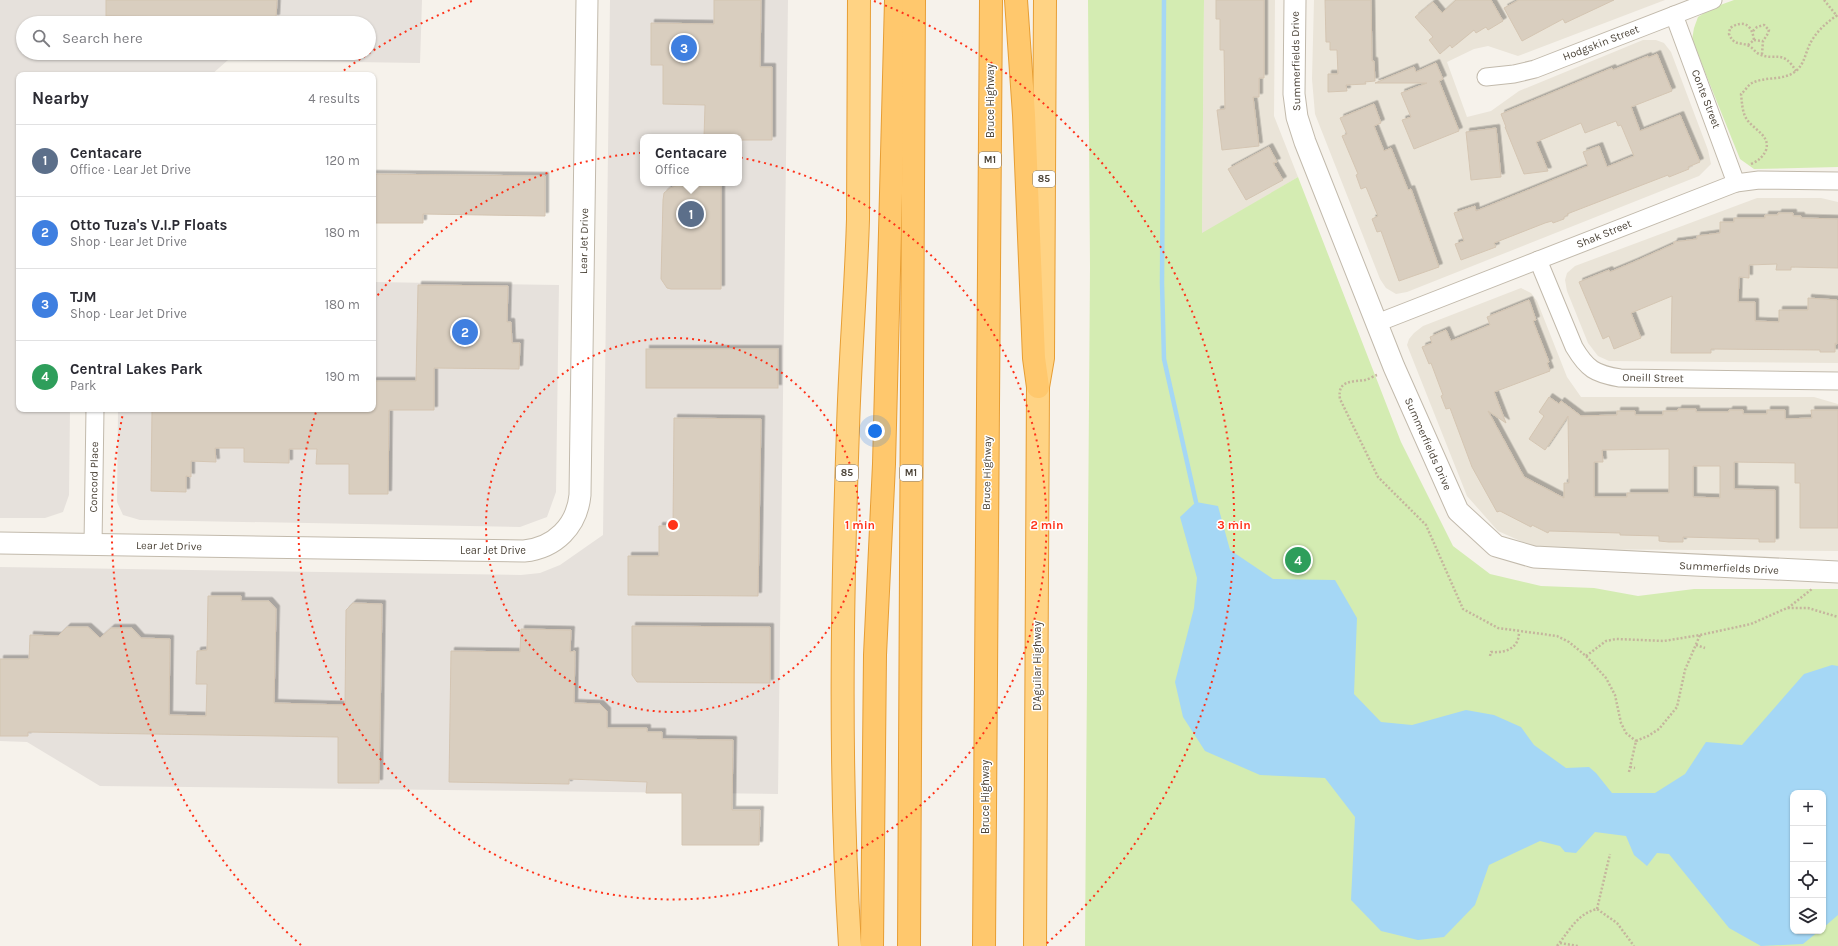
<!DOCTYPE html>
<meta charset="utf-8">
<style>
body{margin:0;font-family:Karla,sans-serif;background:#f7f7f7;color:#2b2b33}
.controls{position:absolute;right:12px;bottom:12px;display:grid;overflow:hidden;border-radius:8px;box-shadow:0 1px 3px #0004}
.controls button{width:36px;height:36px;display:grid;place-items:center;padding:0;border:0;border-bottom:1px solid #e1e1e2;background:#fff;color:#2b2b33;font:20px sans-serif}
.you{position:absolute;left:875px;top:431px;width:14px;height:14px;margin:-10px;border:3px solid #fff;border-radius:50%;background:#1a73e8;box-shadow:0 0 0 6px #1a73e833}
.badge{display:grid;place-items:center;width:26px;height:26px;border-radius:50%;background:#db2777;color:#fff;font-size:13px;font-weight:700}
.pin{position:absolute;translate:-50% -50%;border:2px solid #fff;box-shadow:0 1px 4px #0006}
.popup{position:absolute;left:640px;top:134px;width:102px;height:52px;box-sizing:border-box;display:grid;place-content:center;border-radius:8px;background:#fff;filter:drop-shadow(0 1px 3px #0005);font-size:13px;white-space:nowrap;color:#7c7c81}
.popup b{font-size:15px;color:#2b2b33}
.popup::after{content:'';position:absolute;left:50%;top:100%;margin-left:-8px;border:8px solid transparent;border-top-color:#fff}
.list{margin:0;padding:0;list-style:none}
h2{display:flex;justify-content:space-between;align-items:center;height:52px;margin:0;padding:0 16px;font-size:17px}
h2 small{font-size:13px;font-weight:400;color:#7c7c81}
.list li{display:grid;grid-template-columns:26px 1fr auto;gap:12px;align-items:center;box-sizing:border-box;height:72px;padding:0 16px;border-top:1px solid #e1e1e2}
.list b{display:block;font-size:15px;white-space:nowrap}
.list p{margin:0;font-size:13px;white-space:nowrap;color:#7c7c81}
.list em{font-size:13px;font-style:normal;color:#7c7c81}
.icon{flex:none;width:22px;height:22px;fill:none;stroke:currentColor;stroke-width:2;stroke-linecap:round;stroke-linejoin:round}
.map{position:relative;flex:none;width:1838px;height:946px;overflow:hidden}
.search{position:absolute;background:#fff;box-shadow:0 1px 3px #0004;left:16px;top:16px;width:360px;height:44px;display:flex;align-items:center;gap:10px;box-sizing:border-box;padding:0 14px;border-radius:22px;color:#7c7c81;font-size:15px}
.panel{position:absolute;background:#fff;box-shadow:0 1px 3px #0004;left:16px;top:72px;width:360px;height:340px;border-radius:8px}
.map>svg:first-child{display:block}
.residential{fill:#eae4d8}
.industrial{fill:#e6e1dc;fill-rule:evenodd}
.green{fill:#d4ecb2;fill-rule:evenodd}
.water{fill:#a5d7f5}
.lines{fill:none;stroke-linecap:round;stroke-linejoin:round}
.stream{stroke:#a5d7f5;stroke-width:4.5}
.building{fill:#d9cebf;stroke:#d4c5b2;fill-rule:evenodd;filter:url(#shadow)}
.minor-casing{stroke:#c2baac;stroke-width:19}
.tertiary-casing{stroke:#c2baac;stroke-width:23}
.trunk-casing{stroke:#e79e34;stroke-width:24}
.motorway-casing{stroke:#e79e34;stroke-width:24}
.path{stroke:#c5b59d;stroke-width:2.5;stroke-dasharray:2 2;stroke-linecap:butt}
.minor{stroke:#fff;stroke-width:17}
.tertiary{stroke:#fff;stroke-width:21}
.trunk{stroke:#ffd384;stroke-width:22}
.motorway{stroke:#ffc86d;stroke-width:22}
.ring{fill:none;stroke:#ff3219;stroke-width:2;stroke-dasharray:2 4}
.labels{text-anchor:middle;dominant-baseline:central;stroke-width:3;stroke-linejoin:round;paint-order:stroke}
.shield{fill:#fff;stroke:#817b74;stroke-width:1}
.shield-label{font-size:10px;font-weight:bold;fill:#4b4338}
.street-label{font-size:11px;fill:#4b4338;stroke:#fff}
.centre{fill:#ff3219;stroke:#fff;stroke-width:2}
.ring-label{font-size:12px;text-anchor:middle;font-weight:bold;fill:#ff3219;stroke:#fff;stroke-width:3;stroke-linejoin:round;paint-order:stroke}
</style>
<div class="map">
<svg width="1838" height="946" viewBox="0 0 1838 946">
<defs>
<filter id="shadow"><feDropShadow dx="3.5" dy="-3.5" stdDeviation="0" flood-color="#0004"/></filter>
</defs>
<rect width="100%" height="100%" fill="#f6f2eb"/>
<g class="residential">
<polygon points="1204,0 1275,0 1274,116 1298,177 1202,234"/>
<polygon points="1314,0 1665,0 1518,56 1488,46 1474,49 1447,62 1467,117 1491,111 1519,91 1643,40 1656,40 1664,43 1671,52 1708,150 1711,164 1699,176 1407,292 1396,294 1386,288 1380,279 1315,114 1312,79"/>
<polygon points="1757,198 1821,198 1838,202 1838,363 1609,361 1598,356 1588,343 1567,291 1565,280 1567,273 1575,266"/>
<polygon points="1521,288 1531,293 1537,301 1567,377 1581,397 1814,397 1838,404 1838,551 1538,549 1498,531 1467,496 1407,345 1409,339 1414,333 1423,326"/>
</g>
<g class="industrial">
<path d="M0,0H422L420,63L228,60L211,75H19V409H70L69,495L63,512L45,518H0ZM23,23H369V53H23Z"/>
<path d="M610,0H788L778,794L100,786L27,742L0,741V567L521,575L540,573L560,565L603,535ZM643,137H739V183H643Z"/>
<polygon points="373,282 559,285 556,492 547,517 520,527 140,520 123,515 117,502 118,409 373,409"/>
</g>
<g class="green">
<path d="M1088,0H1204L1202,233L1298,177L1401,442L1453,546L1490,574L1541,586L1594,588L1638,596L1694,589H1838V946H1085L1090,267ZM1793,793H1823V931H1793Z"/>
<polygon points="1734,0 1838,0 1838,167 1754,169 1740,159 1692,40 1694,28 1698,17 1712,8"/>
</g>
<polygon class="water" points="1196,502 1218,506 1230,550 1273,579 1335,580 1357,618 1354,694 1381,722 1412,725 1466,710 1494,715 1521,727 1534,745 1566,768 1589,767 1596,773 1612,793 1655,793 1685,774 1706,742 1742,745 1804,674 1832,665 1838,666 1838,915 1823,928 1823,793 1793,793 1793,931 1819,931 1803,944 1761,946 1729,928 1669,854 1657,853 1647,866 1634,855 1626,836 1595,832 1576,853 1565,852 1560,846 1540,841 1489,865 1475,905 1444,937 1418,940 1381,931 1351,900 1355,817 1325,778 1260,775 1205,751 1183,717 1175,682 1194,608 1197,578 1180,517"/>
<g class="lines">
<polyline class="stream" points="1164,0 1162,283 1164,359 1196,502"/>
</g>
<g class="building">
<polygon points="106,0 277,0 276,18 106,16"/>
<polygon points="714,0 761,0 760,67 772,67 772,140 739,140 739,137 704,137 705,105 663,104 663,65 651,65 651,23 714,24"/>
<polygon points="1216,0 1264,0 1264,78 1259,78 1259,97 1253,97 1259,146 1222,150 1217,110 1225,109 1224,50 1220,50 1220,19 1216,19"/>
<polygon points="1325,0 1371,0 1372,61 1374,61 1375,81 1365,82 1366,84 1346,85 1347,91 1328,92 1328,74 1338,74 1337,50 1330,50 1330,42 1326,42"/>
<polygon points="1456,0 1491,0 1503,21 1488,30 1486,27 1476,33 1474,30 1452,48 1450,45 1440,54 1429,40 1433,37 1415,17 1433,2 1442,13"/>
<polygon points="1519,0 1614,0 1565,23 1563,19 1522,41 1504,8"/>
<polygon points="1657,54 1672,91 1631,107 1640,131 1680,115 1700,162 1688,167 1689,169 1669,177 1668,175 1567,214 1568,215 1564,217 1564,219 1553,223 1552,221 1545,223 1494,243 1496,247 1461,260 1455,244 1464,241 1454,213 1475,206 1476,211 1588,166 1583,152 1599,146 1607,167 1634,156 1621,125 1618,126 1616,121 1585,133 1581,123 1536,142 1548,171 1524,174 1505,127 1506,127 1501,114 1612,68 1613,70 1648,56 1648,58"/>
<polygon points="1436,63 1443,79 1439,81 1459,131 1414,149 1402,120 1411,117 1401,93 1427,83 1375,83 1414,67 1416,72"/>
<polygon points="1374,104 1381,123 1374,126 1384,151 1391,148 1408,190 1411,189 1439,267 1399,281 1381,231 1377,232 1372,219 1378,216 1366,187 1361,189 1356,175 1358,174 1342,136 1347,134 1340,118"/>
<polygon points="1496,128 1501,177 1471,180 1466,132"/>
<polygon points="1269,147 1277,162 1273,163 1283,180 1246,200 1228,169"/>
<polygon points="373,174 545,176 545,216 423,214 423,223 373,223"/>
<polygon points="676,186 721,186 721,289 671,289 667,288 661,279 663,200 664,193 670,188"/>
<polygon points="1778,213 1793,213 1793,216 1801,216 1801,218 1838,219 1838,268 1791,267 1791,270 1776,270 1777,264 1749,265 1749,278 1739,277 1738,302 1755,302 1755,321 1779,322 1779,310 1808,310 1808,298 1837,300 1837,344 1835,343 1835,352 1820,352 1820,350 1711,349 1711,353 1671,353 1672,296 1631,313 1641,338 1614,349 1609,336 1603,339 1579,282 1609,270 1610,272 1634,262 1674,244 1674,242 1697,239 1697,236 1720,233 1720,222 1734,222 1734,218 1765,218 1765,215 1778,215"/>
<polygon points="418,285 508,286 507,322 511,322 512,343 520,343 519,369 434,368 434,410 389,410 388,494 349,494 349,464 316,464 317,449 289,449 289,463 244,462 244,448 215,448 216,462 191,461 191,477 186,476 186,492 151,491 152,409 373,409 373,381 416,381"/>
<path d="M1529,300L1536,320L1533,321L1549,362L1547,363L1550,371L1494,392L1506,423L1488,411L1524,477L1564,498V483H1569L1568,416L1545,450L1529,439L1544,416L1539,412L1549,397L1559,404L1561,401L1581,416L1617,415V411H1635V415H1663V411H1678V409H1696V412H1729V410H1743V414H1767V410H1785V419L1812,418L1811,410H1838V528H1800V483H1795V463L1734,462V489L1775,490V542H1759V539L1683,537V542H1669L1659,541V536L1620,535V533L1549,531L1548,533L1532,525L1531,527L1500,511L1497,512L1472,467L1450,408L1446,409L1441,396L1443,395L1431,363L1429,364L1422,347L1432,343L1430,337L1446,330L1451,341L1490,325L1487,317ZM1669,449V493H1627V497H1594V462H1603L1602,450ZM1693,466H1720V498L1693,497Z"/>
<rect x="646" y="349" width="132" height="39"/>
<polygon points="674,418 761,419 758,596 628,595 628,556 659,556 659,526 673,526"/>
<polygon points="208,596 241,596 241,601 269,601 276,609 274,703 345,705 346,610 353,603 382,604 379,783 338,783 338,737 28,732 28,736 0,736 0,659 29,659 30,635 58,636 67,627 88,627 100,638 111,628 132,628 141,638 170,639 169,715 206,716 207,684 196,684 197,651 207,650"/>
<polygon points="632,626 770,627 770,683 637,682 632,675"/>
<polygon points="521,629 571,630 570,652 575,651 574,703 600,704 607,711 607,728 647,728 647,732 662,732 662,739 733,740 732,810 760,810 759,845 682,845 682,793 646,793 647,782 569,779 569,784 449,782 451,651 520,652"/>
</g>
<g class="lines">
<g class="minor-casing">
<g id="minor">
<polyline points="1674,15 1736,183"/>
<polyline points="1486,77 1514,74 1535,69 1713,0"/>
<path d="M1538,260L1574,347C1587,369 1595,374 1620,378L1838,381"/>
<polyline points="1377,323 1736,183 1759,180 1838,181"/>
<polyline points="93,545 95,409"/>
</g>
</g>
<g class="tertiary-casing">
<g id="tertiary">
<polyline points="1295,0 1294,94 1297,117 1305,142 1394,367 1458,511 1496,546 1534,557 1838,572"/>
<path d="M0,543L524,551C555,548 577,526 580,495L587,0"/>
</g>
</g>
<g class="trunk-casing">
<g id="trunk">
<path d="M850,946C839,774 842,600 848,428C850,358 856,289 858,219C859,146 859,73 859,0"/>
<polyline points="1035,946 1038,387 1043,358 1045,0"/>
</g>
</g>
<g class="motorway-casing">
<g id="motorway">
<polyline points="1016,0 1024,115 1034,358 1038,387"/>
<polyline points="872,946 875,655 884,464 896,0"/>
<polyline points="909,946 914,0"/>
<polyline points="984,946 991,0"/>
</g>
</g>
<g class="path">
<polyline points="1824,0 1837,16"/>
<polyline points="1753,31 1757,27 1764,25 1769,30 1767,35 1763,41 1762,54"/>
<polyline points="1754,40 1763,41"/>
<path d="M1748,45L1754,40C1752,25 1744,19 1730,28L1729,34C1735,47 1739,41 1749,46C1753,48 1755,52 1759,54C1776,62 1782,48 1796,71"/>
<path d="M1751,164C1758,161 1763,157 1766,150C1771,135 1752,129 1746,118C1742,111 1742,102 1741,94C1745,91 1748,85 1752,83C1766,76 1784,81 1796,71C1804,64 1805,55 1809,46C1814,34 1826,22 1838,15"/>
<path d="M1377,375C1374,376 1369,379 1365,380C1352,382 1337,380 1340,399L1378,477L1426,525L1463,609L1498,628L1557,636L1569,642L1586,656L1606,678L1615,695L1621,723L1626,733L1636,741"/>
<polyline points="1788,608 1812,589"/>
<polyline points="1696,645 1705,648"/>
<path d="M1490,656L1491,652C1505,653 1519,649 1519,632"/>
<polyline points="1586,656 1606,641 1616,639 1664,641 1700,635 1751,624 1787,608 1808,608 1838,617"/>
<polyline points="1636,741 1648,736 1659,729 1677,707 1685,670 1700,635"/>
<polyline points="1630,767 1635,768"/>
<polyline points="1629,772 1636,741"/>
<polyline points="1597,909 1610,854"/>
<polyline points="1560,943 1578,946"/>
<path d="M1557,946C1570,930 1577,914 1597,909L1617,923L1634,946"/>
</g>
<use href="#minor" class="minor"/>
<use href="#tertiary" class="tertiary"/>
<use href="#trunk" class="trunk"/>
<use href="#motorway" class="motorway"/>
</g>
<g class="ring">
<circle cx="673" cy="525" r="187"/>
<path d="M374 300A374 374 0 1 1 317 409"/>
<path d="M301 945A561 561 0 0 1 123 413M339 74A561 561 0 0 1 472 1M874 1A561 561 0 0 1 1045 945"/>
</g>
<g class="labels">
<g class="shield">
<rect x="979" y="152" width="22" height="16" rx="3"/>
<rect x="1033" y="171" width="22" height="16" rx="3"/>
<rect x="836" y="465" width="22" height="16" rx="3"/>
<rect x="900" y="465" width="22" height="16" rx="3"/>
</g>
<g class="shield-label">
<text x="990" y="160">M1</text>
<text x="1044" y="179">85</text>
<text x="847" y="473">85</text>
<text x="911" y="473">M1</text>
</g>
<g class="street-label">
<text transform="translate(1601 43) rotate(-21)">Hodgskin Street</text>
<text transform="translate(1296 61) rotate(-91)">Summerfields Drive</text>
<text transform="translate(1706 99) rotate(69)">Conte Street</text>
<text transform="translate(990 101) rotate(-90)">Bruce Highway</text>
<text transform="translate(1604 234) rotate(-22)">Shak Street</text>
<text transform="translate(584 241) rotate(-89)">Lear Jet Drive</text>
<text transform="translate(1653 378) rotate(1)">Oneill Street</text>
<text transform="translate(1428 444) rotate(66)">Summerfields Drive</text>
<text transform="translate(987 473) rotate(-89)">Bruce Highway</text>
<text transform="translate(94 477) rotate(-89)">Concord Place</text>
<text transform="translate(169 546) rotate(1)">Lear Jet Drive</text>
<text x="493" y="550">Lear Jet Drive</text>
<text transform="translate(1729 568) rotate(3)">Summerfields Drive</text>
<text transform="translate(1037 666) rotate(-90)">D'Aguilar Highway</text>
<text transform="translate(985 797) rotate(-90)">Bruce Highway</text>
</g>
</g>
<circle cx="673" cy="525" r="6" class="centre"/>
<g class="ring-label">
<text x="860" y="529">1 min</text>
<text x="1047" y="529">2 min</text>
<text x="1234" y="529">3 min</text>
</g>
</svg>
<div class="controls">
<button>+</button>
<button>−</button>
<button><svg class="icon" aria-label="locate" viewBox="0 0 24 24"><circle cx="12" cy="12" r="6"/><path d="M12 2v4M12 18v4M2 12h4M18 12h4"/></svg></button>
<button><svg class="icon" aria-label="layers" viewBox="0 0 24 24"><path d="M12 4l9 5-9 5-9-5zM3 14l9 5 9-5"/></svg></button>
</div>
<div class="you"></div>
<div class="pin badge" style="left:691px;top:214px;background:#5c6f8a">1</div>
<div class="popup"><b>Centacare</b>Office</div>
<div class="pin badge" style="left:465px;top:332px;background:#3f7fe0">2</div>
<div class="pin badge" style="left:684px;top:48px;background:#3f7fe0">3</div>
<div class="pin badge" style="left:1298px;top:560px;background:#2e9e5b">4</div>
<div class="search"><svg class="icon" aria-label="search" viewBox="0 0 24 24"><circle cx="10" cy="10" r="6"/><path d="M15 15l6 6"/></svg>Search here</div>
<section class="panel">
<h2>Nearby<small>4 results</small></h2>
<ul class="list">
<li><span class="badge" style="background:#5c6f8a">1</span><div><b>Centacare</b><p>Office · Lear Jet Drive</p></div><em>120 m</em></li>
<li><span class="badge" style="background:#3f7fe0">2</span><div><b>Otto Tuza's V.I.P Floats</b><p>Shop · Lear Jet Drive</p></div><em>180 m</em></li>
<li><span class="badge" style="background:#3f7fe0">3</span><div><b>TJM</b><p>Shop · Lear Jet Drive</p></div><em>180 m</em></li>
<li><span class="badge" style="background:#2e9e5b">4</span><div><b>Central Lakes Park</b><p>Park</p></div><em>190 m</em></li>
</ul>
</section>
</div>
